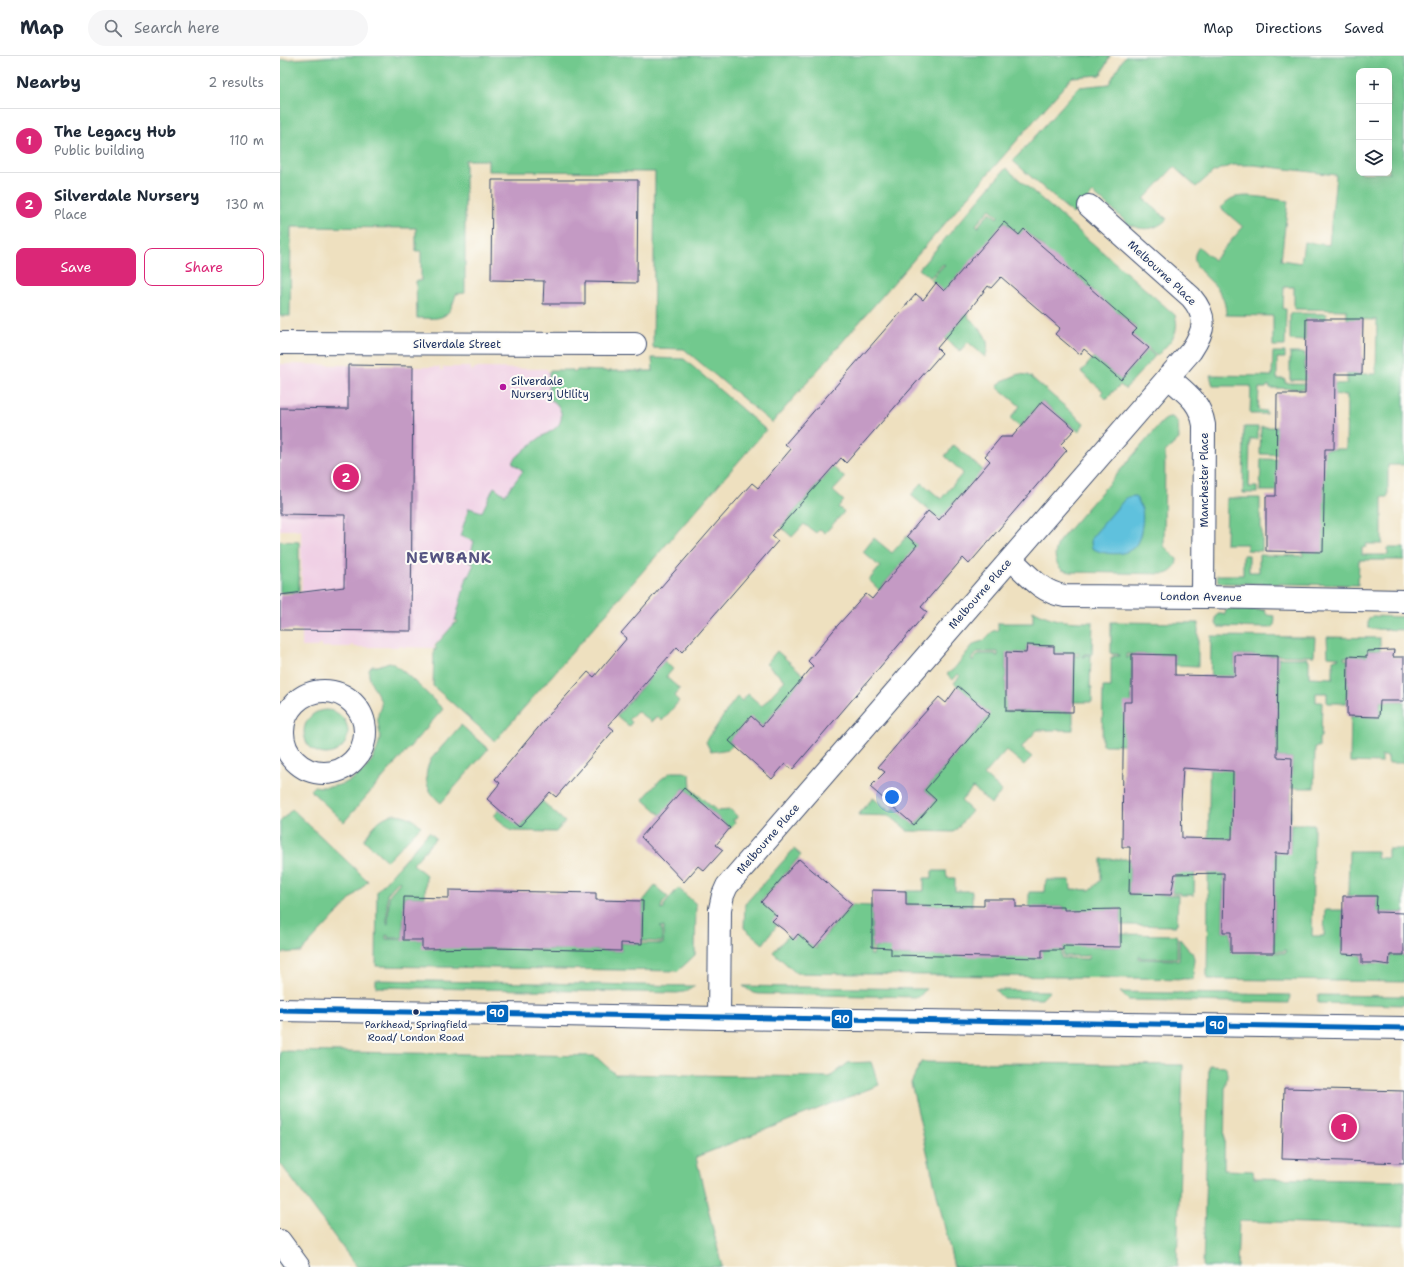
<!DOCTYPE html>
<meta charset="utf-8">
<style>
body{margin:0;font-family:"Shantell Sans",sans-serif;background:#f6f6f7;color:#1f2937}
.controls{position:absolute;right:12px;top:12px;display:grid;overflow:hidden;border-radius:8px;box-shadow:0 4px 16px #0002}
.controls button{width:36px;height:36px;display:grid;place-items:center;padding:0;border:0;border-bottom:1px solid #e0e1e3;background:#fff;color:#1f2937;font:20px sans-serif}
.you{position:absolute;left:612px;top:741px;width:14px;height:14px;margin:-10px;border:3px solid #fff;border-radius:50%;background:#1a73e8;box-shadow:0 0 0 6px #1a73e833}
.badge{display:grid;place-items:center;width:26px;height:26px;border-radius:50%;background:#db2777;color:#fff;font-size:13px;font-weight:700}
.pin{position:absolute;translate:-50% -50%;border:2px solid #fff;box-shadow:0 1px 4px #0006}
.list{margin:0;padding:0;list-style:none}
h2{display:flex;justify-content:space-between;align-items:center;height:52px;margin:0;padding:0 16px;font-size:17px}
h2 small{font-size:13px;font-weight:400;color:#747a83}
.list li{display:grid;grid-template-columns:26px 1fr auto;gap:12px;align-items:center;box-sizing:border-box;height:64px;padding:0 16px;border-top:1px solid #e0e1e3}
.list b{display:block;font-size:15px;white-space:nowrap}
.list p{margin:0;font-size:13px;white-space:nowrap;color:#747a83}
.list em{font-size:13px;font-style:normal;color:#747a83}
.actions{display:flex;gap:8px;padding:12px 16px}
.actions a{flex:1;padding:9px 0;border:1px solid #db2777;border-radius:8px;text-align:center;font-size:14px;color:#db2777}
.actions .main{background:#db2777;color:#fff}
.icon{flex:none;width:22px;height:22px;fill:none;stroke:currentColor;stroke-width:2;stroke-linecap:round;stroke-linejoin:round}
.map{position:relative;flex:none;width:1124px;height:1211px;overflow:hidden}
header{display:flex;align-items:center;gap:24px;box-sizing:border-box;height:56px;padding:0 20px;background:#fff;border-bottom:1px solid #e0e1e3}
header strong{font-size:19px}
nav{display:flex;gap:22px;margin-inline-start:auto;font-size:14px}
.search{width:280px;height:36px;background:#f6f6f7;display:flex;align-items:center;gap:10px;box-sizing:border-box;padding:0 14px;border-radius:22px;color:#747a83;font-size:15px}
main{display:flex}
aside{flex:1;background:#fff}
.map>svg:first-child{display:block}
.built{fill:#f0d0e5}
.green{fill:#72c98e;stroke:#467c76;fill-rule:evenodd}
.water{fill:#5ec1dd;stroke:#3c789e}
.building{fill:#c49ac4;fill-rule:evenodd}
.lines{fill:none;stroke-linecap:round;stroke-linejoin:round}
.street-casing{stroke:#3b4a6d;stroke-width:24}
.secondary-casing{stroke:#3b4a6d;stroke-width:24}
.primary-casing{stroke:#3b4a6d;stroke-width:24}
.street{stroke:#fff;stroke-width:22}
.secondary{stroke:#fff;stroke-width:22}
.primary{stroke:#fff;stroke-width:22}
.bus-1-casing{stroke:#fdfcf7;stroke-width:8}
.bus-1{stroke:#0065bd;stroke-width:5}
.poi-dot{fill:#b5179e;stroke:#fdfcf7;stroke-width:1.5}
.bus-dot{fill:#1b2f5e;stroke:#fdfcf7;stroke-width:1.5}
.labels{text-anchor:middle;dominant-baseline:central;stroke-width:4;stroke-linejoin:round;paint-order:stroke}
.bus-label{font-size:10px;fill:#1b2f5e;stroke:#fdfcf7}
.street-label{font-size:11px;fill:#1b2f5e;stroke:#fdfcf7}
.poi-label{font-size:11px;fill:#1b2f5e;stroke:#fdfcf7;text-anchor:start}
.district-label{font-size:15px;font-weight:bold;letter-spacing:1px;fill:#565482;stroke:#fdfcf7}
.line-badge{stroke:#fdfcf7;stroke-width:1.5}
.badge-label{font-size:11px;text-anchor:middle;font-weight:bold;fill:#fff}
</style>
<header>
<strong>Map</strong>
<div class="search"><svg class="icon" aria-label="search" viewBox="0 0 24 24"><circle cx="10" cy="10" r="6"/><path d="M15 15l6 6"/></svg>Search here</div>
<nav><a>Map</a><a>Directions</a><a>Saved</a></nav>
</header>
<main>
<aside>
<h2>Nearby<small>2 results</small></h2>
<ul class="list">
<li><span class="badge">1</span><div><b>The Legacy Hub</b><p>Public building</p></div><em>110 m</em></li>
<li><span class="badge">2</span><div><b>Silverdale Nursery</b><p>Place</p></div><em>130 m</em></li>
</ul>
<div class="actions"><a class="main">Save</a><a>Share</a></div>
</aside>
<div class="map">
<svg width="1124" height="1211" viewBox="0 0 1124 1211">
<rect width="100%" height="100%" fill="#fdfcf7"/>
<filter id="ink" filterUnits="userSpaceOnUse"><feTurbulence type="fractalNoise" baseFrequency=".025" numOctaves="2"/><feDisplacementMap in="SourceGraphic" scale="8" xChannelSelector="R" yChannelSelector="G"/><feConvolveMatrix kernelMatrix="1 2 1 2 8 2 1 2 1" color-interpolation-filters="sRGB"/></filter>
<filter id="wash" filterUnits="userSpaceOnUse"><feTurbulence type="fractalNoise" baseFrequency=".012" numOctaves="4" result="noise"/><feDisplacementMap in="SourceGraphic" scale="16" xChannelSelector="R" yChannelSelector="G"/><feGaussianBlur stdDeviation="0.9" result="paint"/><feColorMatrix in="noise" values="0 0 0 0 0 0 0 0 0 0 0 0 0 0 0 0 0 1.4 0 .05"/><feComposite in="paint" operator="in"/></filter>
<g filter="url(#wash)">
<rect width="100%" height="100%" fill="#eee0bf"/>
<polygon class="built" points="0,308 133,310 133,311 160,311 160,314 163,314 163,311 191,311 191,314 193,315 194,312 205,312 267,313 268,316 270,316 270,314 293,314 294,316 296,316 297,314 326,315 327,316 329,316 329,315 359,315 359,316 362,316 361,315 389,315 391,317 373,337 372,336 370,338 371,339 349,366 347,365 346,367 347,368 324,394 323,393 321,395 322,396 300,422 299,421 297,423 298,424 276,450 274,450 273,452 273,453 251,479 250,478 248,480 249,481 226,508 225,507 223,509 224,510 202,536 200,535 199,537 200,538 177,564 176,564 175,565 175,567 154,590 154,592 122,591 122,590 119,590 119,591 74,591 74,589 71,589 71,591 41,591 41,589 38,589 38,591 22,591 21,474 0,474"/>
<g class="green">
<path d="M58,0H830L821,19L792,21L492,367L404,293L373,292L375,116L208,115V104H185V237L176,238C169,264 162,263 137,262L136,225H141V195H136V172L11,171L10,260H0V4Z"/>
<path d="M845,0H1124V409H1108V441H1102V488H1086V491L1082,492V499H1108V492H1124V504H1079L1078,529L942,527L938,526L937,519H963V499H969V516H979V499L1023,500L1025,435H980L981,403L1035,404V393H1066L1067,339L1036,338V333L990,332V330H987L986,332H979L978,354L986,355V358H970L971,330H933L930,319L992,320L993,296H1005V302H997V323H1005V327L1067,328V318H1096L1097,264L1067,263V254L1014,253V231H1004L1003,253H1006L1005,290H993V260L946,259C946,249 943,240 937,232C927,219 905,208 919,191L934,204L963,171L941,152C945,147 950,142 956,141C972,138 992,143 1008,145L1001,204L1021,207L1024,186L1049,189L1056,119L974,109H952L933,116L916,131L894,111L864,143L887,163C876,174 864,175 850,169L813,137L793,158L733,105L799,31L829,28ZM1079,15H1109V117H1079Z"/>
<path d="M726,112L895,259C901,279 889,286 877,300L852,278L857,272L836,255L832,260L809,240L814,235L794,217L789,222L760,197L764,191L744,174L739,179L725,166L664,235L651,224L663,210H665L663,208L650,222L639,213ZM710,153L718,160L717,162L710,156L699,169V171L696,169Z"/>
<path d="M687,257L689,259L688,261C700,272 713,283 705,301L688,286L680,295L665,282Z"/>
<polygon points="1010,257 1046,258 1046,263 1026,263 1025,285 1010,284"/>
<polygon points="867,293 875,300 845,333 840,329 833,336 832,335 832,337 828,342 827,341 826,343 821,338 823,335 801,316 814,301 841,324"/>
<polygon points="1010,297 1025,297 1025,317 1046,325 1010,324"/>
<path d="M372,302L404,303L486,374L215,685L153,630L154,593L156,594V591L155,590L175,567H177L178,566L176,563L175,565L187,521H188L194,508L189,506L194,485L180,480L189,452L202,456L214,431L225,439L243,415L232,406C241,396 250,389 261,381C266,378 272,375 277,371C286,361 280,347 269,343V316H270V314H293L294,316H296L297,314L326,315L327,316H329V315H359V316H362L361,315H373Z"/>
<polygon points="739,318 747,319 751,321 804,367 799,376 762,345 740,371 730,363 740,350 717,331 722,325"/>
<path d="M889,361H892L898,366L899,383L885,396L884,490L897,503C897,510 893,516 885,518L791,516L782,514C773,505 774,496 779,485L882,366Z"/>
<polygon points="964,371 978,371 978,383 970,383 969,431 977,431 977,437 963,437"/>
<polygon points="981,371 997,371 1017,399 980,398"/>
<polygon points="674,389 703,414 660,464 631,439 642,427 661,443 683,417 665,400"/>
<polygon points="553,411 565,422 553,435 564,445 558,451 564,456 545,477 540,473 536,477 524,468 512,481 501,471"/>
<polygon points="947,442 980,442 980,462 981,464 981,474 982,475 982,495 967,494 967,488 946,488"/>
<polygon points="627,480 670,517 664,524 662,522 622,507 599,534 589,524 600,511 583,496 594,482 612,497"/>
<polygon points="0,485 19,486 19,536 0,537"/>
<path d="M948,553L984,554L987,559L994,560L995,563L994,570L991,572L938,571C935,567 935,562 938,558H945L946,554Z"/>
<path d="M753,554C774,566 790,566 813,566L812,598H804L803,601H805V599H811L810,631H812V646H793L794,599H797L799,601V597H774L773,590L747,589L746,597H726V655L793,656V674H757L741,692L752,701L744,709L726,694L704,719L722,735L711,748L693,732L681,745L692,755L674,776L627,775V774L610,760L578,759L593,742L610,756L615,752L635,769L656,744L645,734L710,658L674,627L680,620L678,618L673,624L667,618L674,613L692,590L696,587L703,585L713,575L718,574V567H753ZM698,596H718V600H716V598H699L693,604V606L691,604Z"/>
<polygon points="1092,560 1124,561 1124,574 1091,573 1088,570 1088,564"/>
<polygon points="831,566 918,567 918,610 895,609 895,599 846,598 846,602 848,602 848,600 852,600 851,689 822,689 823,631 831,631 831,601 833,602 833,600 839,600 838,598 831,598"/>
<polygon points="931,580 1035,581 1034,600 955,599 955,620 947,620 947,635 955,735 1011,736 1011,763 955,762 952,783 944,783 943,876 951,876 951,896 1006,897 1006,894 1004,894 1004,895 994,895 995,797 1010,797 1011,768 1034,768 1032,880 1044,880 1045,854 1063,854 1062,898 1082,899 1082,907 1109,907 1110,899 1124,899 1124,926 927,923"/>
<polygon points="1047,581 1100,582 1100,595 1088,594 1087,601 1064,601 1065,604 1068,603 1067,647 1047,647 1047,637 1036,637 1036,646 1042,646 1041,681 1039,682 1039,691 1035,691 1034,732 1011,732 1012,702 997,701 998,602 1027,602 1027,603 1029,604 1029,621 1053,622 1053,604 1059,602 1059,601 1048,600"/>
<polygon points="497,595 525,620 482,670 471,661 449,685 453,689 449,693 431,696 426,686 450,650 457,641 462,645 468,638 482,650 505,624 486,608"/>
<polygon points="384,605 393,613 386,621 400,633 394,640 399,645 382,665 377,660 371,666 357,655 349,663 352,666 349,670 337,660"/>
<path d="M109,606C119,608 153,644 163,653L64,766L30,734L34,730C65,736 96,714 100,681C100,674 97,667 98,660C98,656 102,650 101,646C98,636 82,618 92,610H98Z"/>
<polygon points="1100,645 1124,645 1124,707 1108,707 1108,700 1101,700 1101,707 1070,706 1071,660 1099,661"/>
<circle cx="46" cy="676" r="22"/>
<path d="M181,669L208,693L161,747C146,735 142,721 151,703Z"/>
<polygon points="391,716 404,716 410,718 411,733 437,755 451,754 457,760 457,762 453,764 455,767 450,772 404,732 381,759 363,743 380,724"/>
<polygon points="262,745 285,766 276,776 232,775 214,760 219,754 240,771"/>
<polygon points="12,753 88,825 21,896 0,897 0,766"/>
<path d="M114,758C126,759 133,762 141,770L107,805L84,784C92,772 99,761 114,758Z"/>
<path d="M149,776L156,782L133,808L146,819L145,841H124L123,882H108V879H106V883L199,885L200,892L227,893V885L257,886V893L284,894V886L314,894L341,895V887L383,888L384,871H380L382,873V886L362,885L363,845L375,830L388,841L382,848L381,854L384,853V849L398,832L416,848L415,899L398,915L96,910L97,835ZM119,824L120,826L109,839L108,868H107V838Z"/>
<polygon points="514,793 521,799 481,846 497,860 498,868 483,888 464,872 465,848"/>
<polygon points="1108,793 1124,793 1124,857 1096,856 1097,840 1068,840 1069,795 1097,795 1097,802 1108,802"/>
<polygon points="821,803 850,803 849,838 898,839 897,868 896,868 896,870 841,869 841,853 811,854 811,891 841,891 841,878 896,879 896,881 897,881 897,902 861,902 860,900 859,900 859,903 899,904 899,882 908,893 912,896 914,902 913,923 516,917 493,896 509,879 514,883 518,878 536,893 537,892 536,890 572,849 592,850 592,891 590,899 593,899 594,891 611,891 612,899 639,900 762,894 781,894 781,902 809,903 809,899 808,899 807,900 783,900 784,851 749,851 749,836 765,836 766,824 790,824 791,833 810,834 821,824"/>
<polygon points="915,804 914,839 900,839 900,837 892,837 892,818"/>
<polygon points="652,815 666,815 667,822 675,822 675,835 692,835 692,850 626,849 626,835 644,835 644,822 652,822"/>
<polygon points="96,924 415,930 404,936 397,937 96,931"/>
<polygon points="463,930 646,933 639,941 479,938 473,937"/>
<polygon points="715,934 770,935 762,943 723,942"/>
<polygon points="840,936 1010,939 1009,947 848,944"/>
<polygon points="1038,939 1124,940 1124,949 1038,947"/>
<polygon points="0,995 315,1000 335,1018 550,1021 568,1007 591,1006 599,1029 416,1101 442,1211 77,1211 0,1107"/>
<polygon points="641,1006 903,1009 897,1211 674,1211 631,1027"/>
<path d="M929,1009L945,1010C949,1018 946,1025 945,1033L944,1114L973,1115L974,1122L1124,1125V1170L959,1165L957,1211H923Z"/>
</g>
<path class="water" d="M855,440C858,445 861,449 862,454C864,462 861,484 855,490C846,501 823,499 812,492L811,486L812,481L845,443L848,441Z"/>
<g id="blocks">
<g class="building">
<polygon points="212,124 358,124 357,227 305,226 305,248 263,248 264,225 211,224"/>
<polygon points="724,166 739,179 744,173 754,183 857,273 852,278 869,292 841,324 804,293 800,299 775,278 780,272 721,221 711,232 708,230 687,257 657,292 662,297 566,407 561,402 492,480 498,485 402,596 397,591 328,669 334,674 276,741 270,736 239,771 207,743 220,727 215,723 268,660 308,616 314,621 347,582 341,577 439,464 472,427 478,432 511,393 505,388 636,238 643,244 656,227 664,235"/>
<polygon points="1026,263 1083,263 1082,318 1055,318 1054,393 1045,393 1043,496 986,495 986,440 996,440 997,338 1025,338"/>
<polygon points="68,309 133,310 131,575 0,574 0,539 64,531 65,459 0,458 0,352 68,353"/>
<polygon points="762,345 795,373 781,388 787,394 689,508 683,502 641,551 647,556 512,714 505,708 492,723 449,685 471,660 482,670 533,610 528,605 558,569 586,538 592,543 637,489 627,480 648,455 659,464 710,405 705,400 721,381 732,381"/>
<polygon points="747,589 774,590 774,597 794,597 793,656 726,655 726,596 746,597"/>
<polygon points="1114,594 1113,601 1124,601 1124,645 1100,645 1099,661 1067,660 1068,600 1087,601 1087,595"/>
<path d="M852,598L895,599V619L947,620H955V599L998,600L997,701L1012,702L1011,732L1010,798L995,797L994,897H951V876H943L944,817L895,818L891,839L849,838L850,791H842L843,701L844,646H852ZM903,712L953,715L952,783L902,782L901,747Z"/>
<polygon points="678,630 710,658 645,734 656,744 634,769 590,731 605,716 598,711 639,663 659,641 666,647"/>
<polygon points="404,732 450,772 436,789 443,794 424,815 418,810 404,826 361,781"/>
<polygon points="519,803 572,848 534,892 518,878 513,884 504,874 492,865 497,860 481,846"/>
<polygon points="169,834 316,837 316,844 363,845 362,888 341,887 341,895 213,892 142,893 142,884 123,884 124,841 169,842"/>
<polygon points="592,834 626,835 626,849 704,850 704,843 736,843 736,851 784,851 784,854 841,853 841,891 783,890 783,894 762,894 762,902 611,899 611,892 592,891"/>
<polygon points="1063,840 1097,840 1096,856 1124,857 1124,899 1110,899 1109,909 1096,907 1082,907 1082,899 1062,898"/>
<polygon points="1004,1032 1124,1035 1124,1107 1002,1103"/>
</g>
</g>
</g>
<g filter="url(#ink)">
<use href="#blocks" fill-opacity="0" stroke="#3b4a6d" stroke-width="1"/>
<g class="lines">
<g class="street-casing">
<g id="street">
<polyline points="0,287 355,288"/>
<path d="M888,321C906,337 920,345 924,369L923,541"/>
<path d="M731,503C747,518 762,537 785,540L925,541L1124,545"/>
<circle cx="44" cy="676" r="41"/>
<path d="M439,962L440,853L443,839L447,830L911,295C925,274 928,261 911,241L809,150"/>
</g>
</g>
<g class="secondary-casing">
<polyline id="secondary" points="0,954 439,962 1124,972"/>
</g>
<g class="primary-casing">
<polyline id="primary" points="0,1185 19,1211"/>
</g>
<use href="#street" class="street"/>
<use href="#secondary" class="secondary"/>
<use href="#primary" class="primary"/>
<g class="bus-1-casing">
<polyline id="bus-1" points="0,954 1124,972"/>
</g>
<use href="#bus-1" class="bus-1"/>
</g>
</g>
<circle class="poi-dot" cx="223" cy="331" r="4"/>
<circle class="bus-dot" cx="136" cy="956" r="3.5"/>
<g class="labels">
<g class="bus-label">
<text x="136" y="968">Parkhead, Springfield<tspan x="136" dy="13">Road/ London Road</tspan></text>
</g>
<g class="street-label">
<text transform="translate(882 217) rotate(43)">Melbourne Place</text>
<text x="177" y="288">Silverdale Street</text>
<text transform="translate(924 424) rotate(-90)">Manchester Place</text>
<text transform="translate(700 538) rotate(-49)">Melbourne Place</text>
<text transform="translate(921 541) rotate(1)">London Avenue</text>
<text transform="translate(488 783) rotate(-49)">Melbourne Place</text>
</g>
<g class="poi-label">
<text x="231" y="325">Silverdale<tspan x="231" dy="13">Nursery Utility</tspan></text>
</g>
<g class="district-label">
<text x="169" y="502">NEWBANK</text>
</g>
</g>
<g class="line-badge">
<rect x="206" y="948" width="23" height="19" rx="4" fill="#0065bd"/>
<rect x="551" y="953" width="22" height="20" rx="4" fill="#0065bd"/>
<rect x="925" y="959" width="23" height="20" rx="4" fill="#0065bd"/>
</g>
<g class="badge-label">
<text x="217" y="961">90</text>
<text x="562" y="967">90</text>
<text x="937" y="973">90</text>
</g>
</svg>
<div class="controls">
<button>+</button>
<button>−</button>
<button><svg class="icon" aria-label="layers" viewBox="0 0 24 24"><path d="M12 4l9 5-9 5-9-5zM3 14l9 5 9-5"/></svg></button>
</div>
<div class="you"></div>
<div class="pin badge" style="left:1064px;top:1071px">1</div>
<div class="pin badge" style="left:66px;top:421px">2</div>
</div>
</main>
